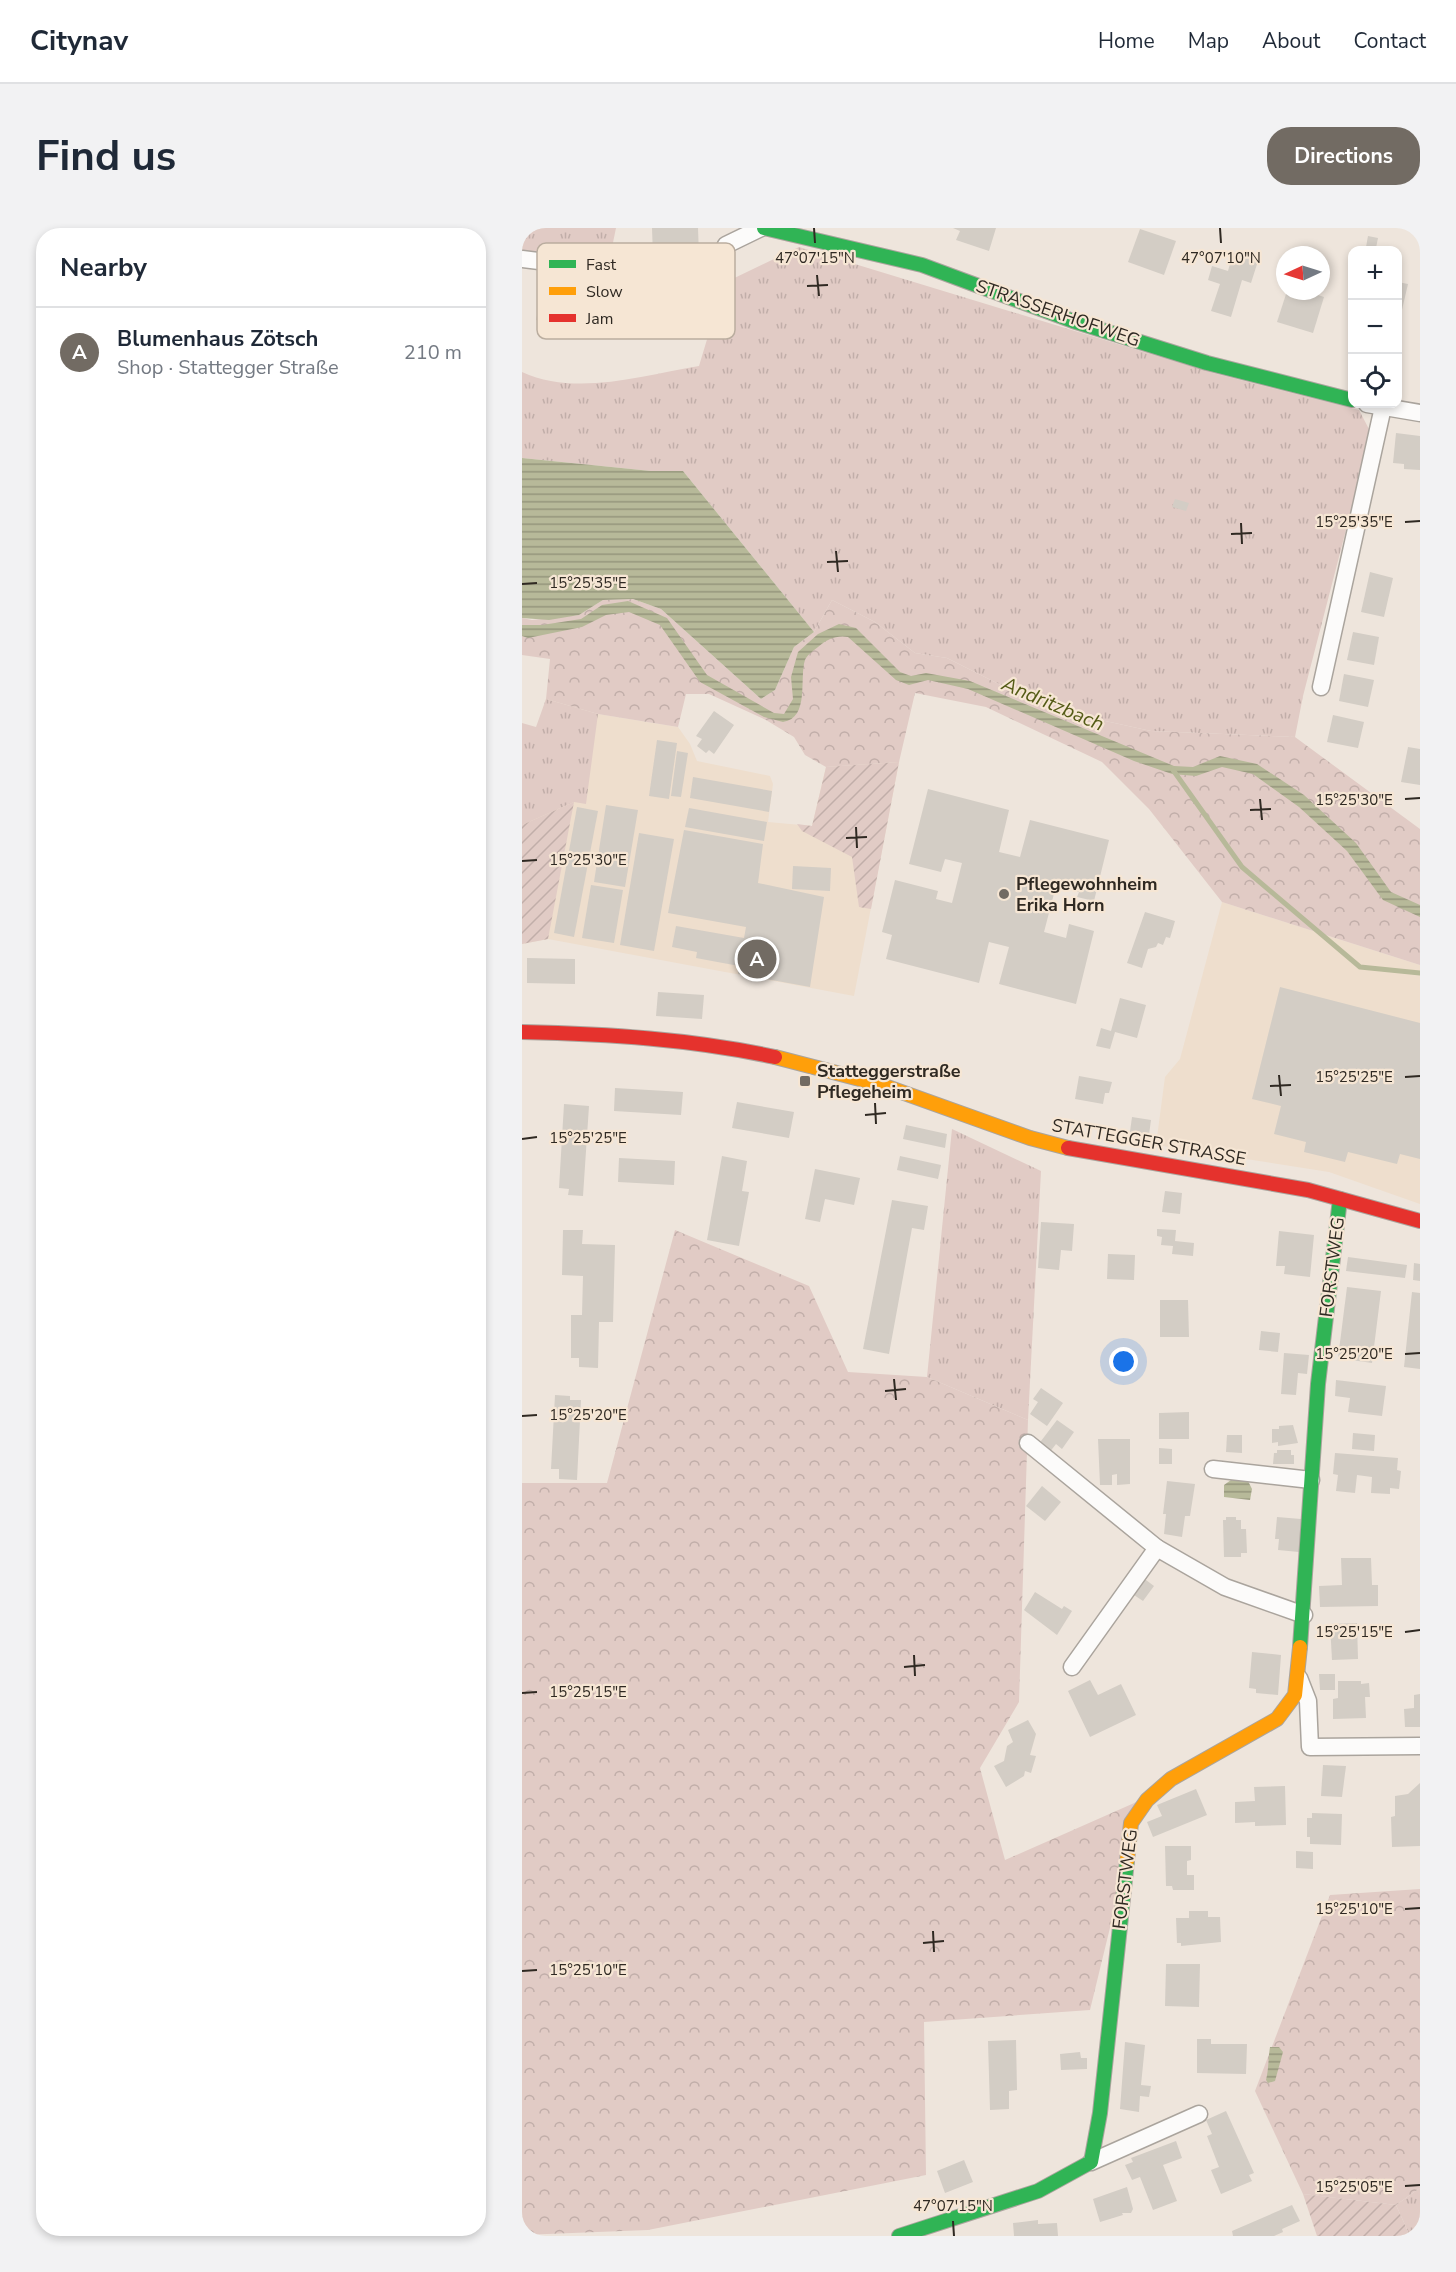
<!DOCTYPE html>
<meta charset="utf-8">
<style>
body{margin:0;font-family:"Nunito Sans",sans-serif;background:#f2f2f3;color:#1f2937}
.controls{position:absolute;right:18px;top:18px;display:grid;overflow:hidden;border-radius:12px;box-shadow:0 3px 9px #0003}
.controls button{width:54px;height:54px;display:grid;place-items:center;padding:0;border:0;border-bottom:2px solid #e0e1e3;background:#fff;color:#1f2937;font:30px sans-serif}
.compass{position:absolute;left:754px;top:18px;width:54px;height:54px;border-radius:50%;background:#fff;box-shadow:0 3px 9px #0003;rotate:266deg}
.you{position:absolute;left:602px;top:1134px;width:21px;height:21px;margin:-15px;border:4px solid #fff;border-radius:50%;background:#1a73e8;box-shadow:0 0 0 9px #1a73e833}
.badge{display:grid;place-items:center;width:39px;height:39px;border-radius:50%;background:#726b63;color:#fff;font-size:20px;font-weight:700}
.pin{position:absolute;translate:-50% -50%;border:3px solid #fff;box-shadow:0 2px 6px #0006}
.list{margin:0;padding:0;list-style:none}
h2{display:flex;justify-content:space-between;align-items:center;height:78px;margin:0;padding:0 24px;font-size:26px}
h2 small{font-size:20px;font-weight:400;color:#747a83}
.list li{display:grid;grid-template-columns:39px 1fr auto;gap:18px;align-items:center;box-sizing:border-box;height:90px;padding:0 24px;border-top:2px solid #e0e1e3}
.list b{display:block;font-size:22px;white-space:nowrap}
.list p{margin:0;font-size:20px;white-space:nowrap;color:#747a83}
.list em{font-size:20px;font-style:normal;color:#747a83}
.icon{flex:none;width:33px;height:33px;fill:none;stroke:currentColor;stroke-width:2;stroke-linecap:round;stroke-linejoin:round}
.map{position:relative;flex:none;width:898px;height:2008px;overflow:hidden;border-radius:24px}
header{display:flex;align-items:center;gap:36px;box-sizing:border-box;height:84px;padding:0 30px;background:#fff;border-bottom:2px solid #e0e1e3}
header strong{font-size:28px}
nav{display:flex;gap:33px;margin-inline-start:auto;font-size:21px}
.intro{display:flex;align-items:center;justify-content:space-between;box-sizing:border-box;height:144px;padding:0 36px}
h1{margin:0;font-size:42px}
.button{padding:15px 27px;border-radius:24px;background:#726b63;color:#fff;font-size:21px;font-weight:700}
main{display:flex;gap:36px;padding:0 36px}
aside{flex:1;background:#fff;border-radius:24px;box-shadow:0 3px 9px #0003}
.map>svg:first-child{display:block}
.built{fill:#eedecd}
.grass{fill:url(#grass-tufts)}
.forest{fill:url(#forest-crowns)}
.garden{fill:url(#garden-furrows)}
.water{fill:url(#water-rules)}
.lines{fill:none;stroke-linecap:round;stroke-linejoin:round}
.stream{stroke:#b7b999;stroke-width:5}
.building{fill:#d3cdc5}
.street-casing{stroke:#aaa49d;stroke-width:19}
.fast-casing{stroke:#aaa49d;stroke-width:16}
.slow-casing{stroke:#aaa49d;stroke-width:16}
.jam-casing{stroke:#aaa49d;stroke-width:16}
.street{stroke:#fcfbfa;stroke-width:16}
.fast{stroke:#30b455;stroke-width:14}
.slow{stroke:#ff9f0a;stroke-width:14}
.jam{stroke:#e5322d;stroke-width:14}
.ticks{fill:none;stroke:#2f2922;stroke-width:2}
.poi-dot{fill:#726b63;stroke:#f6e6d4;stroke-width:2}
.labels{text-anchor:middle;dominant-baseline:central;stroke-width:4.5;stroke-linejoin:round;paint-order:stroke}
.street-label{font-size:18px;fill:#2f2922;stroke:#f6e6d4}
.poi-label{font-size:18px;font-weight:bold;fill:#2f2922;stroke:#f6e6d4;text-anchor:start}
.water-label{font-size:20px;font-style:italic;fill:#545b16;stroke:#f6e6d4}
.key{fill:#f6e6d4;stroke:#baad9f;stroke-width:1.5}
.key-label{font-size:16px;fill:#2f2922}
.ticks-label{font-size:15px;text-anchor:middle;fill:#2f2922;stroke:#f6e6d4;stroke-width:4.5;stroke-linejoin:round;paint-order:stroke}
</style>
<header>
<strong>Citynav</strong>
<nav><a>Home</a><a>Map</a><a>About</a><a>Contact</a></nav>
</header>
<div class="intro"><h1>Find us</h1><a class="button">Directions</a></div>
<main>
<aside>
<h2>Nearby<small></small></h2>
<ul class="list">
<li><span class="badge">A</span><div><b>Blumenhaus Zötsch</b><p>Shop · Stattegger Straße</p></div><em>210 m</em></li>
</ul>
</aside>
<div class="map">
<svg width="898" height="2008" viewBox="0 0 898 2008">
<defs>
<pattern id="grass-tufts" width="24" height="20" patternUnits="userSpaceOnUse" patternTransform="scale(1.5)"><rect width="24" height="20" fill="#e1cbc5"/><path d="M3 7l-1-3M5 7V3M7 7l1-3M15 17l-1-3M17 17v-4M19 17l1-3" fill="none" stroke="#c1aea9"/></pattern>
<pattern id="forest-crowns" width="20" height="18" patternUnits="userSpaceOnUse" patternTransform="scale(1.5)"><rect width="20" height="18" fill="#e1cbc5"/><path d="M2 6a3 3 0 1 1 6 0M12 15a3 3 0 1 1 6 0" fill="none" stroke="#c1aea9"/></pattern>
<pattern id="garden-furrows" width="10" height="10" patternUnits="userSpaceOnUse" patternTransform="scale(1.5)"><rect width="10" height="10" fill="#e1cbc5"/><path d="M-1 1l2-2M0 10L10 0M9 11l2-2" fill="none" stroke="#c1aea9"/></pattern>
<pattern id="water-rules" width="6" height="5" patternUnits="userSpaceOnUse" patternTransform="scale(1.5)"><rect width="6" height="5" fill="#b7b999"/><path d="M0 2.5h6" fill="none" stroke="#95967c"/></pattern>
</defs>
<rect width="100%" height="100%" fill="#eee5dc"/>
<g class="built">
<polygon points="24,471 76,486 156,499 168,516 175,533 248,548 251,556 246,594 290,598 304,539 377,534 332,768 26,711 0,716 0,567"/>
<polygon points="700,674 898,737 898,976 807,944 634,917 643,849 658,831"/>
</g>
<g class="grass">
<polygon points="0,0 94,0 87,34 0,23"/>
<path d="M277,19L691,145L837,182L849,205L781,468L773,509L629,503L524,480L425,430L393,425L353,394L310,372L292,404L161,243H129L0,230V144C55,169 121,147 177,138L202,55Z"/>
<polygon points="24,471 76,486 64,576 52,574 0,597 0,495 14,499"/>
<polygon points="430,901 519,943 506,1192 405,1149"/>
<polygon points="898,1960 898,2008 888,2008 874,1977"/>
</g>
<g class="forest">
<polygon points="111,371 139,381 239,471 253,462 272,419 292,404 310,372 353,394 393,425 425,430 524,480 629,503 773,509 898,601 898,737 700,674 627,581 580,534 464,479 393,465 377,534 304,539 283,527 272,509 244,492 187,466 164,466 156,499 76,486 24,471 28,431 0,427 0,390 10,392 57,387 81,372"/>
<polygon points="153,1002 287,1058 326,1144 405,1149 506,1192 497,1474 458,1540 483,1632 619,1572 568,1782 402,1794 404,1947 126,2002 0,2007 0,1255 85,1255"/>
<polygon points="898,1661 898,1960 874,1977 781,1966 733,1863 808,1667"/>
</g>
<g class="garden">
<polygon points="377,534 349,681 337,679 330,629 280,603 275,596 290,598 304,539"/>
<polygon points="52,574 26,711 0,716 0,597"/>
<polygon points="781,1966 874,1977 888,2008 795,2008"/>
</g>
<g class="water">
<polygon points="0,230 129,243 161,243 292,404 272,419 253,462 239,471 139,381 111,371 81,372 57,387 27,392 0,390"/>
<path d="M106,373L145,390L185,447L252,485L262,486L271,471L269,449L276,424L296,406L317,396L334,400L378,444L389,448L404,445L448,453L652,538L671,539L698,528L735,536L782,567L834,615L869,664L898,677V689L861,672L825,623L777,579L731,546L700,539L674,548L650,546L612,533L446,461L406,452L387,457L374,452L326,409C315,407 305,411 296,419C291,423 285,427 283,432C277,450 288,490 261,494L242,489L178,454L138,397L107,384L84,387L60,399L6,410L0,408V397H20L59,391L80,377Z"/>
<polygon points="709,1252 726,1253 730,1261 728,1272 702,1269 702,1257"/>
<path d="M748,1819H757L761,1824L753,1853L746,1855L744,1852C747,1840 746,1831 748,1819Z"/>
</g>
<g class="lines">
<polyline class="stream" points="651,542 720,639 838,739 898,745"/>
</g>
<g class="building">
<polygon points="130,0 176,0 177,28 131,28"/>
<polygon points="431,0 474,0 467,23 434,12 438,3"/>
<polygon points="618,1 654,13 642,47 606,34"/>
<polygon points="846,8 856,10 854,20 844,19"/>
<polygon points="711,25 736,33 729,55 720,52 709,89 689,83 698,56 686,52 690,38 706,43"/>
<polygon points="47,53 82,58 75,102 14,92 19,64 45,69"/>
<polygon points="876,54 886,56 876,99"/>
<polygon points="765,63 784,63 802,69 791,105 755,94"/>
<polygon points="874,205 898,208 898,242 882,241 882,236 871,235"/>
<polygon points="653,271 667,275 664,283 650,279"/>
<polygon points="848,344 871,350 862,389 839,384"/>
<polygon points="831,404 857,409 852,437 825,432"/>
<polygon points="822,446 852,452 846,479 817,473"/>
<polygon points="192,483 212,497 192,526 187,522 184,525 175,518 180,511 174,508"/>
<polygon points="811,487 842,494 836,520 805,514"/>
<polygon points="135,512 155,515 147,571 127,568"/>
<polygon points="886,519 898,521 898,557 879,554"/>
<polygon points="155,523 166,525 159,569 149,568"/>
<polygon points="171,549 250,563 247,584 168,570"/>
<polygon points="406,561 487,582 477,624 498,629 508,592 587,612 572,673 555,669 557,664 534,658 522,704 544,710 547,696 572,703 554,776 477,756 487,719 467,714 457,755 364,731 370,707 360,704 373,652 416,663 414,671 430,675 440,635 423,631 419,644 387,636"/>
<polygon points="84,577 116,582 103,659 72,654"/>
<polygon points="55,579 76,583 52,709 32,705"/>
<polygon points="167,580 245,594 242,613 163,599"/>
<polygon points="162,602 241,616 236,655 302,669 288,759 216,746 217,738 174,730 175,724 150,719 154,698 222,710 224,699 146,685"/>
<polygon points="117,605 152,611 132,723 98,717"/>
<polygon points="271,638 309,640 308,663 270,661"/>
<polygon points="69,657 101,662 92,715 60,710"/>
<polygon points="623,684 653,693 648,710 644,709 641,717 636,715 634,719 626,721 620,740 605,735"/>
<polygon points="5,730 53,731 53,756 5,755"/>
<polygon points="758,759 898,795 898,931 878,926 875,936 826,924 823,934 782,924 784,914 752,906 759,878 730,871"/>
<polygon points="136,764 182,767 180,791 134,788"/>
<polygon points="598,770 624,777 615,810 593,804 588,821 574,818 579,800 589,803"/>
<polygon points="557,848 590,854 587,865 583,865 581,876 553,871"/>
<polygon points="93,860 161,864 159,887 92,883"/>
<polygon points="215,874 272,884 267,910 210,900"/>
<polygon points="42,876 67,878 61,968 46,967 47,961 37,960"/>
<polygon points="610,889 629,892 626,914 607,911"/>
<polygon points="384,897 425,906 423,920 381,911"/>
<polygon points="200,928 225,933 220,963 227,964 217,1018 185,1012"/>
<polygon points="378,928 419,937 416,951 375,942"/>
<polygon points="97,930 153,933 152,957 96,954"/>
<polygon points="293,941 338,950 332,977 303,971 298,994 283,991"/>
<polygon points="643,963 660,965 658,986 640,984"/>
<polygon points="370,972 406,978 402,1002 390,1000 367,1126 341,1121"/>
<polygon points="519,994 552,996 550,1023 539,1022 537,1042 516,1040"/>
<polygon points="635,1001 654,1002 653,1013 672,1015 671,1028 650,1026 651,1018 639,1017 640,1009 635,1008"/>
<polygon points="41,1002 61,1002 60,1016 93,1017 91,1094 77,1094 76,1140 57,1139 57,1130 49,1130 49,1087 60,1087 61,1048 40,1047"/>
<polygon points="757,1003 792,1007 788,1049 762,1046 763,1038 754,1038"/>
<polygon points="586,1026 613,1027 612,1052 585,1051"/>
<polygon points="826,1029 885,1037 883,1050 824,1043"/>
<polygon points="892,1035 898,1036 898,1053 891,1052"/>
<polygon points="825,1059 859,1063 850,1135 816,1130"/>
<polygon points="890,1064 898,1065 898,1141 882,1139"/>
<polygon points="638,1072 666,1072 667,1109 638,1109"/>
<polygon points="739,1103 758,1105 756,1124 737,1122"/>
<polygon points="762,1125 787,1127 785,1146 776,1145 774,1167 759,1166"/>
<polygon points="814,1152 864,1158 860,1188 826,1184 828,1170 813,1168"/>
<polygon points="519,1160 541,1175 525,1198 508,1186 516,1174 511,1171"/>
<polygon points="33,1167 48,1168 48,1172 59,1172 55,1252 37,1251 37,1241 29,1241"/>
<polygon points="667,1184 667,1211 637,1211 637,1185"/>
<polygon points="535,1192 552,1204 540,1221 534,1216 527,1225 516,1217"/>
<polygon points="771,1197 776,1215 756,1218 756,1214 750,1215 750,1201 757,1201 757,1198"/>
<polygon points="831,1205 853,1207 852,1223 830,1221"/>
<polygon points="705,1207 720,1207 720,1225 704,1224"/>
<polygon points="576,1211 608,1211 608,1256 595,1257 595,1246 590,1247 590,1257 578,1257"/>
<polygon points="637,1220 650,1221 650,1236 637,1236"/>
<polygon points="755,1222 769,1222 769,1227 772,1227 772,1236 751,1236 752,1225 755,1225"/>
<polygon points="813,1225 876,1230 875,1242 879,1243 877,1261 868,1260 868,1266 849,1265 850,1249 835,1247 833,1265 814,1263 816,1247 811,1246"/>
<polygon points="645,1253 673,1256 668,1288 663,1288 660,1309 642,1306 644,1286 641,1286"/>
<polygon points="520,1258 539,1274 523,1293 504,1278"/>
<polygon points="704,1289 714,1289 714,1292 719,1292 719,1301 724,1301 725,1325 719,1325 719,1329 702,1329 701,1292 704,1292"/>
<polygon points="755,1289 779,1291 777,1324 756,1322 757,1311 753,1311"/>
<polygon points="819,1330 849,1330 850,1357 856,1357 856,1378 798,1379 797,1358 820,1357"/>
<polygon points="620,1349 632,1358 621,1373 609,1365"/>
<polygon points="513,1364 540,1381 542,1378 550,1383 535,1407 502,1382"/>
<polygon points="835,1395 836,1431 810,1432 808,1396"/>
<polygon points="730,1424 759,1427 756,1467 734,1465 734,1461 727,1460"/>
<polygon points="797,1446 813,1446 813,1462 798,1462"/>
<polygon points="568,1452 576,1467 599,1456 614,1487 568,1509 546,1463"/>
<polygon points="816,1453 839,1453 839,1456 847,1455 848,1469 843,1469 844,1490 811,1491 811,1471 816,1470"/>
<polygon points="898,1466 898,1499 883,1499 882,1481 892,1480 892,1467"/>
<polygon points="506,1492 514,1506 508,1527 514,1528 509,1545 503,1543 502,1548 484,1559 472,1538 482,1533 485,1518 491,1514 486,1502"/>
<polygon points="801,1537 824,1538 820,1569 799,1568"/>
<polygon points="898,1555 898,1618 870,1619 869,1589 873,1588 873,1568 886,1566"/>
<polygon points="763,1558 764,1597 733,1598 733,1594 713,1595 713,1574 733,1573 732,1559"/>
<polygon points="674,1561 685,1587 631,1609 625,1594 640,1588 635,1577"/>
<polygon points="790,1585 820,1586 819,1617 788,1616 788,1609 785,1609 785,1590 790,1590"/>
<polygon points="643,1618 669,1618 669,1632 665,1633 665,1647 672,1647 672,1662 651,1662 650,1658 644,1658"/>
<polygon points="774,1623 791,1624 791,1641 774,1640"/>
<polygon points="667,1683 686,1683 686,1689 698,1689 699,1714 659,1718 659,1715 655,1715 654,1690 667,1690"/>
<polygon points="644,1736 678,1736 677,1779 643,1778"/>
<polygon points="675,1811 689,1811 689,1816 725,1816 724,1846 675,1845"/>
<polygon points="494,1812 495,1862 487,1863 487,1881 468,1882 466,1813"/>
<polygon points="603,1814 623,1817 619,1857 629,1858 627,1869 618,1868 617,1884 598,1881"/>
<polygon points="558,1824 559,1830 565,1830 565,1841 539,1842 538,1826"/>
<polygon points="704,1883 732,1945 727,1947 730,1953 699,1966 689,1942 697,1939 685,1908 690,1906 684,1892"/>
<polygon points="654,1913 660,1930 641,1937 655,1973 631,1982 618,1949 610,1952 603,1937 611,1934 609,1930"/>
<polygon points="442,1932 451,1954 423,1965 415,1943"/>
<polygon points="605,1959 611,1981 609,1985 600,1985 601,1987 578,1994 571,1971"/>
<polygon points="770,1977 778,1993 760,2001 761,2004 752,2008 711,2008 710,2003"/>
<polygon points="516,1992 516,1996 535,1995 536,2008 492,2008 491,1995"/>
</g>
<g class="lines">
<g class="street-casing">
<g id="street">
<polyline points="0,31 186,54 204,17 239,0"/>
<polyline points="845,176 898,185"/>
<polyline points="799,459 861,179"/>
<polyline points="506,1215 635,1320"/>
<polyline points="691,1241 789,1252"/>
<polyline points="550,1439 635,1320 703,1359 782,1387"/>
<polyline points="777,1450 786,1473 788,1519 898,1518"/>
<polyline points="569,1934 677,1886"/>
</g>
</g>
<g class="fast-casing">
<g id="fast">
<polyline points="242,0 400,37 551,93 685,135 830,172"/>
<polyline points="778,1419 796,1156 818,971"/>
<polyline points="377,2008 516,1963 569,1934 578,1885 605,1633"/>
</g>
</g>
<g class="slow-casing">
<g id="slow">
<polyline points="253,829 357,856 508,910 546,920"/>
<polyline points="605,1633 609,1595 625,1572 649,1551 755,1491 773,1467 778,1419"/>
</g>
</g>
<g class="jam-casing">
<g id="jam">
<path d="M0,804C86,806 169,811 253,829"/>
<polyline points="546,920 786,962 898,993"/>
</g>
</g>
<use href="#street" class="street"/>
<use href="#fast" class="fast"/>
<use href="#slow" class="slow"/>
<use href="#jam" class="jam"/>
</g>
<path class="ticks" d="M292,0L293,15M698,0L699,15M295,47L297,68M285,58L306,57M883,294L898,293M719,295L720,316M709,306L730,305M314,323L316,344M305,334L326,333M0,356L15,355M738,571L740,592M883,571L898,570M728,582L749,581M334,599L335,620M324,610L345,609M0,633L15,632M757,847L759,868M883,849L898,848M748,858L769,857M353,875L354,896M343,887L364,885M0,911L15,909M883,1126L898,1125M372,1151L374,1172M363,1163L384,1161M0,1188L15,1187M883,1404L898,1402M392,1427L393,1448M382,1439L403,1437M0,1465L15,1464M883,1681L898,1680M411,1703L412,1724M401,1715L422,1713M0,1743L15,1742M883,1958L898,1957M431,1993L432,2008"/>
<g class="poi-dot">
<circle cx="482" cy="666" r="6"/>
<rect x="277" y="847" width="12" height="12" rx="3"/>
</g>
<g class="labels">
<g class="street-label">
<text transform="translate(536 85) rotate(19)">STRASSERHOFWEG</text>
<text transform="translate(627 914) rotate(10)">STATTEGGER STRASSE</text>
<text transform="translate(810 1039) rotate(-83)">FORSTWEG</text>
<text transform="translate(603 1651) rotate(-83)">FORSTWEG</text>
</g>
<g class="poi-label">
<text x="494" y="656">Pflegewohnheim<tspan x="494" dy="21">Erika Horn</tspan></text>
<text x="295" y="843">Statteggerstraße<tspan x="295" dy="21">Pflegeheim</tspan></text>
</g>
<g class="water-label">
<text transform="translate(531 476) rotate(23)">Andritzbach</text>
</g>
</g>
<rect x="15" y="15" width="198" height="96" rx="9" class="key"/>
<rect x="27" y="32" width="27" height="8" fill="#30b455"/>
<rect x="27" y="59" width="27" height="8" fill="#ff9f0a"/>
<rect x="27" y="86" width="27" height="8" fill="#e5322d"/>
<g class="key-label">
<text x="64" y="42">Fast</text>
<text x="64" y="69">Slow</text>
<text x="64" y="96">Jam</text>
</g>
<g class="ticks-label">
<text x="293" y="35">47°07'15"N</text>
<text x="699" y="35">47°07'10"N</text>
<text x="832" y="299">15°25'35"E</text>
<text x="66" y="360">15°25'35"E</text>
<text x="832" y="577">15°25'30"E</text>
<text x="66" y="637">15°25'30"E</text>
<text x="832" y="854">15°25'25"E</text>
<text x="66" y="915">15°25'25"E</text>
<text x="832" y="1131">15°25'20"E</text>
<text x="66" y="1192">15°25'20"E</text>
<text x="832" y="1409">15°25'15"E</text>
<text x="66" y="1469">15°25'15"E</text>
<text x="832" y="1686">15°25'10"E</text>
<text x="66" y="1747">15°25'10"E</text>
<text x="832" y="1964">15°25'05"E</text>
<text x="431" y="1983">47°07'15"N</text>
</g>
</svg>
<div class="controls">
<button>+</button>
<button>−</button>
<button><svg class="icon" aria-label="locate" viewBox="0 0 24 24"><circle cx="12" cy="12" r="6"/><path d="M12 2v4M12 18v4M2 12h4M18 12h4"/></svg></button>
</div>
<svg class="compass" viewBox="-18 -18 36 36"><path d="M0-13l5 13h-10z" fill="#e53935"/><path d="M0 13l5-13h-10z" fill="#747a83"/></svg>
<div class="you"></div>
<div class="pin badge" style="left:235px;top:731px">A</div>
</div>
</main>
